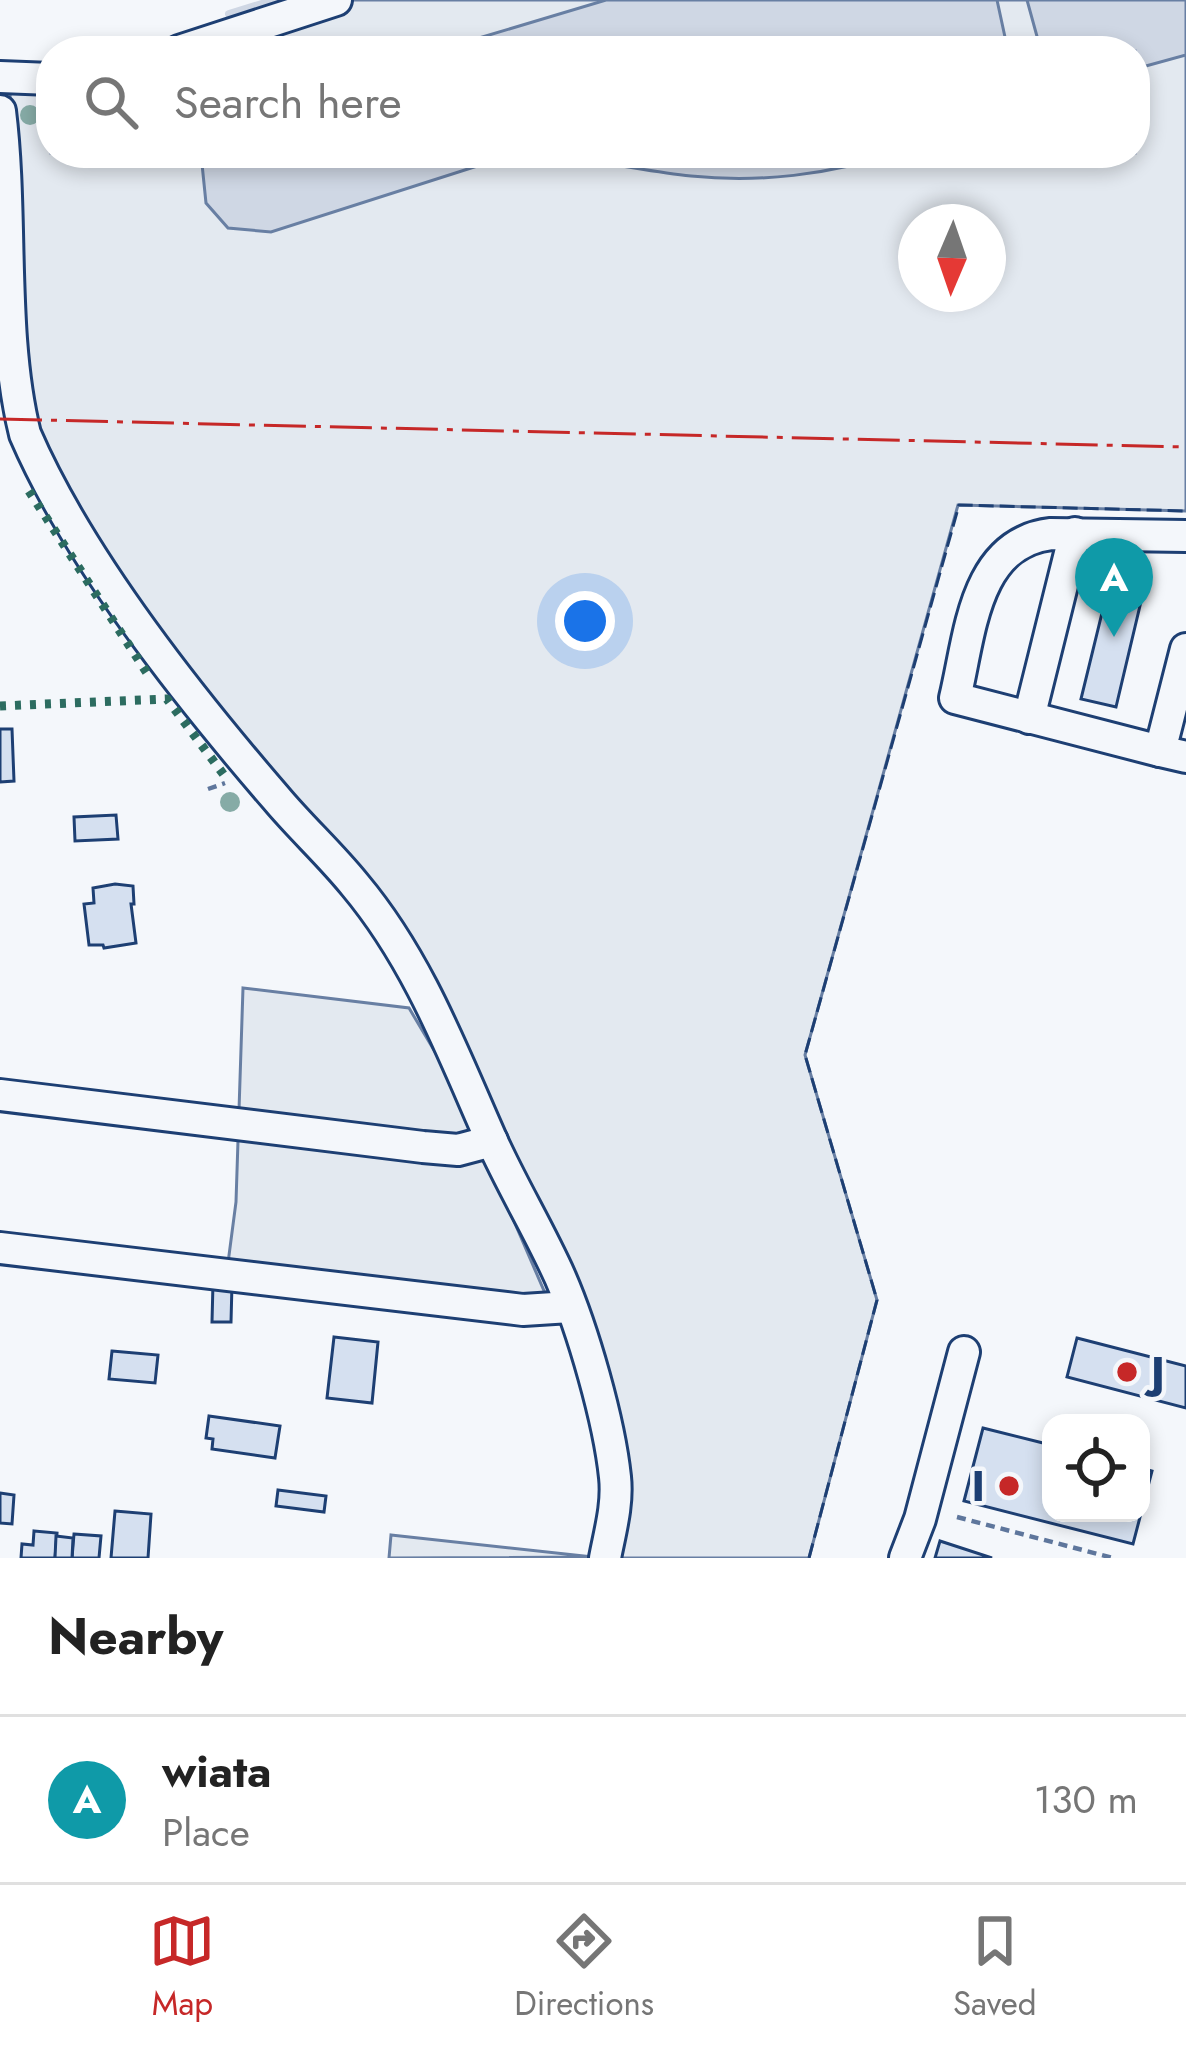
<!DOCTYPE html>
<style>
body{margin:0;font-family:Jost,sans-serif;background:#f6f6f6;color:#222}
.controls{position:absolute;right:36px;bottom:36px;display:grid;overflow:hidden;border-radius:24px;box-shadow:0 6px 18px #0003}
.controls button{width:108px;height:108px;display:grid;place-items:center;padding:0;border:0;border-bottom:3px solid #e0e0e0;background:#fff;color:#222;font:60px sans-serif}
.compass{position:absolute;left:898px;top:204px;width:108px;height:108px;border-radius:50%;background:#fff;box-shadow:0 6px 18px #0003;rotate:182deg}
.you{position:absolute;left:585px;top:621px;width:42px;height:42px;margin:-30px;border:9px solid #fff;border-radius:50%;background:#1a73e8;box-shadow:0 0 0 18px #1a73e833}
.badge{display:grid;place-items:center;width:78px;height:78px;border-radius:50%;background:#c62828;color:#fff;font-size:39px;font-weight:700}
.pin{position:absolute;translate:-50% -99px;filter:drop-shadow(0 3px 6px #0008)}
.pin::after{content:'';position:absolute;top:63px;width:42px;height:36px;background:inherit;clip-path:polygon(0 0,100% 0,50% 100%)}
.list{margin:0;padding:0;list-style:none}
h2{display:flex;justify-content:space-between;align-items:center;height:156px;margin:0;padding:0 48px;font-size:51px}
h2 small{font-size:39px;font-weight:400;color:#767676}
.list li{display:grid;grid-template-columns:78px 1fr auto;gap:36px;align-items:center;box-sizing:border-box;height:168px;padding:0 48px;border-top:3px solid #e0e0e0}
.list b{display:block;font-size:45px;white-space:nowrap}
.list p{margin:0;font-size:39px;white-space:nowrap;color:#767676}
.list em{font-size:39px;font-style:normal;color:#767676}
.icon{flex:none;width:66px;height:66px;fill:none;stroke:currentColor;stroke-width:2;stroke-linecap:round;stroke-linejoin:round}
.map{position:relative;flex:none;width:1186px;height:1558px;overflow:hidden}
.search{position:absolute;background:#fff;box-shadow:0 6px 18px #0003;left:36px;right:36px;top:36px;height:132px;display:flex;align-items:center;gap:30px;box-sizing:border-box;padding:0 42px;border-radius:48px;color:#767676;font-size:45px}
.sheet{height:324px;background:#fff}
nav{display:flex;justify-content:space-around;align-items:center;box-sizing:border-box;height:168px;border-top:3px solid #e0e0e0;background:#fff;font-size:33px;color:#767676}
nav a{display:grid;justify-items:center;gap:6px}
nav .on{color:#c62828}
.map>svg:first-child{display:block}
.green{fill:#e3e9f0;stroke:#687fa3;stroke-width:3;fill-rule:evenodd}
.water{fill:#cfd7e4;stroke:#687fa3;stroke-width:3}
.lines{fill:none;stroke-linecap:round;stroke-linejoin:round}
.stream{stroke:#cfd7e4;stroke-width:8}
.building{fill:#d5e0f0;stroke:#1d3f73;stroke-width:3}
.minor-casing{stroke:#1d3f73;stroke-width:36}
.path{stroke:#5e769c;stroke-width:4.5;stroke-dasharray:9 6;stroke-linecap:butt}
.minor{stroke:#f4f7fb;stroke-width:30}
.hedge{stroke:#2c6c60;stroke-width:9;stroke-dasharray:6 9;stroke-linecap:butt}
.fence{stroke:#1d3f73;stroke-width:3;stroke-dasharray:15 6;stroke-linecap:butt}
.power{stroke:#c62828;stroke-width:3;stroke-dasharray:42 9 6 9;stroke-linecap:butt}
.tree{fill:#86aba6}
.poi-dot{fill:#c62828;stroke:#f4f7fb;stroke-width:4.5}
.labels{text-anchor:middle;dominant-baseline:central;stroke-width:9;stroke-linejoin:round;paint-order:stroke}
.poi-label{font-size:42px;font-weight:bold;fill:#1d3f73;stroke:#f4f7fb;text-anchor:start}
</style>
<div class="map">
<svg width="1186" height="1558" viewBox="0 0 1186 1558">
<rect width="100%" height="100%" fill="#f4f7fb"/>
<g class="green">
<path d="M330,0H1186V511L958,505L805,1055L877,1300L809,1558H618L584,1346L430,999L278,802L45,476L1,216L11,84L51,78V153H1135V51H171ZM916,222H988V294H916Z"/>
<polygon points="243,988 409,1008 457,1089 551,1307 228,1263 236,1202"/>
<polygon points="391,1535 593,1557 389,1558"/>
</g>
<g class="water">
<polygon points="606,0 997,0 1008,51 453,51 469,41"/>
<polygon points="1027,0 1186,0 1186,55 1135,69 1135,51 1041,51"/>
<path d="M211,153H894C830,175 758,183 691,176C625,169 562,150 496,160L271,232L228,228L206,203L202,164Z"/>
</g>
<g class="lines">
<polyline class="stream" points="229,14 275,0"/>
</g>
<g class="building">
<polygon points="1113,568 1147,576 1116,707 1081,699"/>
<polygon points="0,729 12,729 14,781 0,782"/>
<polygon points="116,815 118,839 75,841 74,817"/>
<polygon points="115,884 133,886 134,904 131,904 136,943 104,948 103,945 89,945 84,904 94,903 93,888"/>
<polygon points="213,1283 232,1284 231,1322 212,1322"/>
<polygon points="334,1337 378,1342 372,1403 327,1398"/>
<polygon points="1077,1338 1186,1366 1186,1408 1067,1377"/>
<polygon points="112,1351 158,1355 155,1383 109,1379"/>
<polygon points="209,1416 280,1426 275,1458 212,1449 213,1439 206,1438"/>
<polygon points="983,1428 1051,1445 1051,1513 1141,1513 1141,1468 1152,1471 1133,1544 964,1501"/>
<polygon points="278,1490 326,1496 324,1512 276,1506"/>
<polygon points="0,1493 14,1495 12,1524 0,1523"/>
<polygon points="115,1511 151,1514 148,1558 111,1558"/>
<polygon points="34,1531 57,1533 55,1558 21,1558 22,1544 33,1545"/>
<polygon points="74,1534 101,1536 99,1558 72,1558"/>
<polygon points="56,1536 73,1538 72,1558 55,1558"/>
<polygon points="940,1541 992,1558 935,1558"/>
</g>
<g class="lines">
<g class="minor-casing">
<g id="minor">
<polyline points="179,51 336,0"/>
<polyline points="0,77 51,79"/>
<path d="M0,111C13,216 0,333 25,434C79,559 186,694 276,798C301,828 330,854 355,885C418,960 452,1051 491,1139C512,1186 539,1230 560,1277C583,1330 609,1420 615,1477C618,1504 610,1532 605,1558"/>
<polyline points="1186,649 1160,751 1186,757"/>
<polyline points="1029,718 1075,533"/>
<path d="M1160,751L955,698C970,637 973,543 1051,534L1186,536"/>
<polyline points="0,1095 423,1147 458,1150 492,1141"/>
<polyline points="0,1248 523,1310 570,1307"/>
<polyline points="905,1558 920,1519 964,1352"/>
</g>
</g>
<g class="path">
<polyline points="208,789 225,783"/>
<polyline points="957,1517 1113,1558"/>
</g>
<use href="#minor" class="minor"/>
<g class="hedge">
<polyline points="29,491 147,673"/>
<polyline points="0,706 167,699 224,775"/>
</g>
<polyline class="fence" points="809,1558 877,1300 805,1055 959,505 1186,511"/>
<polyline class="power" points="0,419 1186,447"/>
</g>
<g class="tree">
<circle cx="30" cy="115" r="10"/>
<circle cx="230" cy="802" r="10"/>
</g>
<g class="poi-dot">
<circle cx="1127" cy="1372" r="12"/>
<circle cx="1009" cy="1486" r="12"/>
</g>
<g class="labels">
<g class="poi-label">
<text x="1151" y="1372">J</text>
<text x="985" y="1486" text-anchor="end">I</text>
</g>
</g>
</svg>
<div class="controls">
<button><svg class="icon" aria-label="locate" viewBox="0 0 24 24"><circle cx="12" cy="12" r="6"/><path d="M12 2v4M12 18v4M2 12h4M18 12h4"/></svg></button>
</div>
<svg class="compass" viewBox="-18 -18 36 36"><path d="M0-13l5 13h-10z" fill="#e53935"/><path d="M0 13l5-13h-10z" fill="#767676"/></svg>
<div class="you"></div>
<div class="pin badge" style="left:1114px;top:637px;background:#0f9aa8">A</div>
<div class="search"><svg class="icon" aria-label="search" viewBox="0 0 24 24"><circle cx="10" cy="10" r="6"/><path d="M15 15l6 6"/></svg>Search here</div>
</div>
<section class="sheet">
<h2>Nearby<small></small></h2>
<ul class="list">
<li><span class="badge" style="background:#0f9aa8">A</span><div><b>wiata</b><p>Place</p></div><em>130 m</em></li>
</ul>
</section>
<nav>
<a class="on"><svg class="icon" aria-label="map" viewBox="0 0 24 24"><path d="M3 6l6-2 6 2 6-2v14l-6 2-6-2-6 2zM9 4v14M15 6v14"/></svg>Map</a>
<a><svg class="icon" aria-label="directions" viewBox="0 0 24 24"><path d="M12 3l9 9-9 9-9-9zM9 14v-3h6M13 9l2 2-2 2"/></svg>Directions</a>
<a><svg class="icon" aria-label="saved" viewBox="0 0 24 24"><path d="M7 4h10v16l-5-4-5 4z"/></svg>Saved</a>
</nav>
